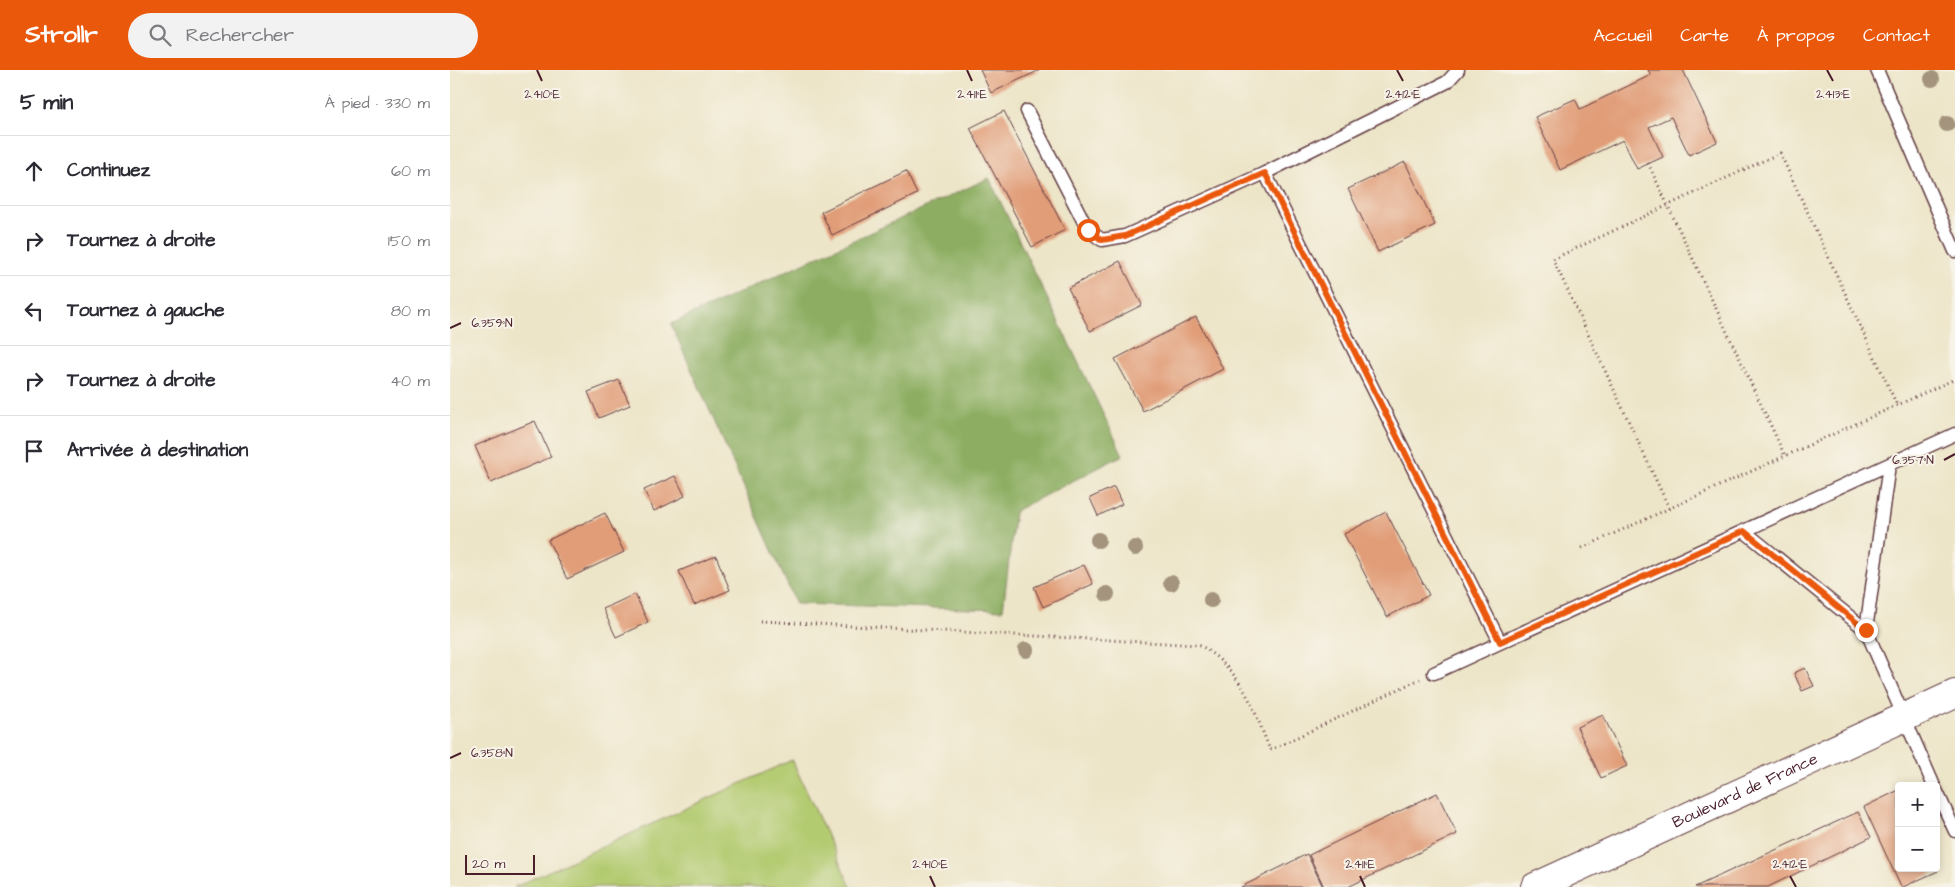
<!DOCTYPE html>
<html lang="fr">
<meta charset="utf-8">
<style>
body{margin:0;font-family:"Architects Daughter",sans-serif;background:#f2f2f3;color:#2b2b33}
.controls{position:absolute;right:15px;bottom:15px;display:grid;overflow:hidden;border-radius:5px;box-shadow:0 2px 8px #0003}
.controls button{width:45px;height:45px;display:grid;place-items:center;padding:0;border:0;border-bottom:1px solid #e1e1e2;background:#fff;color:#2b2b33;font:25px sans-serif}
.scale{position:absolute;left:15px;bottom:12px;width:70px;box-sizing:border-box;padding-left:5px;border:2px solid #4a1f2b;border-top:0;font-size:14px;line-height:18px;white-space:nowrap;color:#4a1f2b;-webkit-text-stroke:4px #f7f3e8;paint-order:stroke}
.stop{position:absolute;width:15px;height:15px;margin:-11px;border:4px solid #ea580c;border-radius:50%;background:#fff}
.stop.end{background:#ea580c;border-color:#fff;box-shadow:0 1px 5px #0008}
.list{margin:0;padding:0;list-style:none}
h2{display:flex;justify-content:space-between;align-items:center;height:65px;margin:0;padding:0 20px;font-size:21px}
h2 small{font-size:16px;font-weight:400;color:#7c7c81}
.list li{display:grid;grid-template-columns:32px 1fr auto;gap:15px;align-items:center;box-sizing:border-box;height:70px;padding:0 20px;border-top:1px solid #e1e1e2}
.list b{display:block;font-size:19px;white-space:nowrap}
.list em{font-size:16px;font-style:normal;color:#7c7c81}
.icon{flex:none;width:28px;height:28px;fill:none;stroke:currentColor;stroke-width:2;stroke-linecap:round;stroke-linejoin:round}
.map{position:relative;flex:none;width:1505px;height:817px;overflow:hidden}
header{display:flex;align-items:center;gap:30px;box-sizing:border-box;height:70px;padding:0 25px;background:#ea580c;color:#fff}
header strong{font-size:24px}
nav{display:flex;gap:28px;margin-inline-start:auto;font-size:18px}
.search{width:350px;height:45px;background:#f2f2f3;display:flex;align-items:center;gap:12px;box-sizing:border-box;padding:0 18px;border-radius:28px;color:#7c7c81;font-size:19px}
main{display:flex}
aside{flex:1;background:#fff}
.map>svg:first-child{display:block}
.green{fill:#b2ca6f;stroke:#7e744d}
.forest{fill:#8dae62;stroke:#6c6646}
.building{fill:#e19d78}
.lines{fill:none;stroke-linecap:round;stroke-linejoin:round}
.service-casing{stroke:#623d43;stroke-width:15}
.tertiary-casing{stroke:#623d43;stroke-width:30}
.path{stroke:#623d43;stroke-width:3;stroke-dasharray:1 4;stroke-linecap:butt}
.service{stroke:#fff;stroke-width:12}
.tertiary{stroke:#fff;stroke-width:28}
.tree{fill:#a4947d}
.route{stroke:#ea580c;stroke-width:6}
.ticks{fill:none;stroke:#4a1f2b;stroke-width:2}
.labels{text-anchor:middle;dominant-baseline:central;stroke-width:4;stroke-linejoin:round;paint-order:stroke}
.street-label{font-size:16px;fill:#4a1f2b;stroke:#f7f3e8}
.ticks-label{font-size:12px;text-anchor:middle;fill:#4a1f2b;stroke:#f7f3e8;stroke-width:4;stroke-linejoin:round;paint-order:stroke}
</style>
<header>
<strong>Strollr</strong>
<div class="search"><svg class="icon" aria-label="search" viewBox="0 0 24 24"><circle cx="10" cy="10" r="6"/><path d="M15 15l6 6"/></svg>Rechercher</div>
<nav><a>Accueil</a><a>Carte</a><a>À propos</a><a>Contact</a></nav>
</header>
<main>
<aside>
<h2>5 min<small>À pied · 330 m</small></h2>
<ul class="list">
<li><svg class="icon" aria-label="ahead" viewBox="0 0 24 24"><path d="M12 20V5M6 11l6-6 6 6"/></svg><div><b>Continuez</b></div><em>60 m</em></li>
<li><svg class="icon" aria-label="right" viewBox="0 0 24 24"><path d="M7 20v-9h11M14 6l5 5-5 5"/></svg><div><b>Tournez à droite</b></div><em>150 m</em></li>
<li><svg class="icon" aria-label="left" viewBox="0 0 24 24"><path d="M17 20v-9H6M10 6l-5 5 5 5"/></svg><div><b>Tournez à gauche</b></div><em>80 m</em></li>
<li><svg class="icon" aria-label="right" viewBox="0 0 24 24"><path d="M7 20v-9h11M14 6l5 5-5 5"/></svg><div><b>Tournez à droite</b></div><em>40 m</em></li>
<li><svg class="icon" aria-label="arrive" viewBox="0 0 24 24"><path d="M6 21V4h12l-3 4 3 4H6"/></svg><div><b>Arrivée à destination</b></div></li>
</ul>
</aside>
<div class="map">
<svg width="1505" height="817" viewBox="0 0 1505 817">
<rect width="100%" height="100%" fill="#f7f3e8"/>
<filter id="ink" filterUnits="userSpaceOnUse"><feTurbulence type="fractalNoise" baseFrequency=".02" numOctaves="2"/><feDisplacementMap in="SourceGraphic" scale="10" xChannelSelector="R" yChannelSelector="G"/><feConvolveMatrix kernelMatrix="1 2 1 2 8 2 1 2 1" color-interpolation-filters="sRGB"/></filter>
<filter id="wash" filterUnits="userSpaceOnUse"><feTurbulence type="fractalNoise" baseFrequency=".0096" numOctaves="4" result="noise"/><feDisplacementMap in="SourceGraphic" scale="20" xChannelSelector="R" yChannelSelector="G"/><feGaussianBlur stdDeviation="1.12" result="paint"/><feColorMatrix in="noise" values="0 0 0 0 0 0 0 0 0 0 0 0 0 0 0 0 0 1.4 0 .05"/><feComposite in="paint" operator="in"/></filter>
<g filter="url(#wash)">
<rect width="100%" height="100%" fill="#ede5c8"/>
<polygon class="green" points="342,690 401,817 64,817"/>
<polygon class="forest" points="539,108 673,385 565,441 553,540 346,534 221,254"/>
<g id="blocks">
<g class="building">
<polygon points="530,0 590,0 541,23"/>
<polygon points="1198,0 1233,0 1267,72 1239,85 1221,47 1199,57 1213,87 1187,99 1173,70 1110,100 1085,47 1125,29 1130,39 1201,5"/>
<polygon points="554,41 615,160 582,177 520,58"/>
<polygon points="955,92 985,155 928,182 898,119"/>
<polygon points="456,101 467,124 382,165 371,142"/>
<polygon points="670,191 692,235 640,261 618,218"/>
<polygon points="746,247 773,299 693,341 665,289"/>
<polygon points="169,310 180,335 149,348 138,322"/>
<polygon points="85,351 101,387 41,413 25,376"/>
<polygon points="225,406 235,426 204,441 194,420"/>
<polygon points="664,417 672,434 648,446 640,428"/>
<polygon points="936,442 979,525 937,547 894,464"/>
<polygon points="155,443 174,482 117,509 98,470"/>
<polygon points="266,486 280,520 244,535 229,501"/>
<polygon points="634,495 643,514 593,537 584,517"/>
<polygon points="185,524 198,552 166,567 153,539"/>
<polygon points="1355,598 1364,616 1352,621 1344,603"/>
<polygon points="1153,645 1177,696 1151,708 1127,657"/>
<polygon points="1449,720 1449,798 1487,798 1488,801 1453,817 1451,817 1414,737"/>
<polygon points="987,723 1007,764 898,817 874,817 859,785"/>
<polygon points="1408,742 1421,767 1318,817 1245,817"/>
<polygon points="857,784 873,817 791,817"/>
</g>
</g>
</g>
<g filter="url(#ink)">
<use href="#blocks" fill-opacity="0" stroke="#623d43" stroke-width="1"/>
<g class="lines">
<g class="service-casing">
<g id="service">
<polyline points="1427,0 1505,181"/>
<polyline points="577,41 638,160 652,170 675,166 815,103 997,12 1008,0"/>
<polyline points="815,103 1050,572"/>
<polyline points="1294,461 1416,560 1484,716"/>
<polyline points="1416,560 1439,395"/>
<polyline points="984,603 1505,364"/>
<polyline points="1486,720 1505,761"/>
</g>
</g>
<g class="tertiary-casing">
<g id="tertiary">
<path id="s1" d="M1085,817L1505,624"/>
</g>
</g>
<g class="path">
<polyline points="1198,93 1335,386"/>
<polyline points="1219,438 1103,189 1330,83 1447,335"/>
<polyline points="1132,478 1505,309"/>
<path d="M310,551L750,575C794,604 801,633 820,680L970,609"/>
</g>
<use href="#service" class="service"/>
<use href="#tertiary" class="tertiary"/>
</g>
<g class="tree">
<circle cx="1482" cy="9" r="8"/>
<circle cx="1497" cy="54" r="8"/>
<circle cx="648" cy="470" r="8"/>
<circle cx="685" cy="478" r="8"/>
<circle cx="721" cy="513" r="8"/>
<circle cx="657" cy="524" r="8"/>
<circle cx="761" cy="530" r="8"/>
<circle cx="576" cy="580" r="8"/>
</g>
</g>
<g class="lines" filter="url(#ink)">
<polyline class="route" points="638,160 652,170 675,166 815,103 1050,572 1294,461 1416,560"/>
</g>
<path class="ticks" d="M87,0L92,11M517,0L522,11M947,0L953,11M1377,0L1383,11M0,258L11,253M1494,390L1505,384M0,688L11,683M480,806L485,817M910,806L915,817M1340,806L1346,817"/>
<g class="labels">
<g class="street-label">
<text stroke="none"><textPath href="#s1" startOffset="231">Boulevard de France</textPath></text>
</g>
</g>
<g class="ticks-label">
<text x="92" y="28">2.410°E</text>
<text x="522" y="28">2.411°E</text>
<text x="953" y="28">2.412°E</text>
<text x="1383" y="28">2.413°E</text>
<text x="42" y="257">6.359°N</text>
<text x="1463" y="394">6.357°N</text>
<text x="42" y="687">6.358°N</text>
<text x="480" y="798">2.410°E</text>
<text x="910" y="798">2.411°E</text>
<text x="1340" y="798">2.412°E</text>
</g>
</svg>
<div class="controls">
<button>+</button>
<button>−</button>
</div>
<div class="scale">20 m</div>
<div class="stop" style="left:638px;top:160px"></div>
<div class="stop end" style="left:1416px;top:560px"></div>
</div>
</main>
